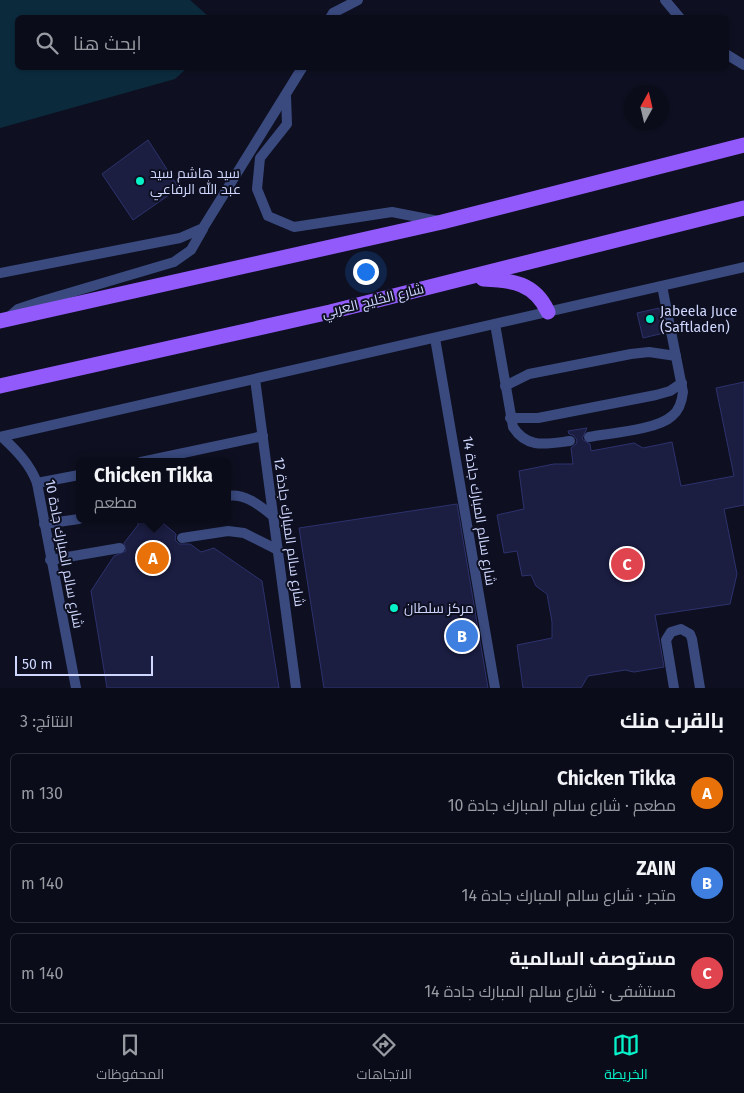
<!DOCTYPE html>
<html lang="ar">
<meta charset="utf-8">
<style>
body{margin:0;font-family:"Fira Sans",Cairo,sans-serif;background:#131522;color:#f1f3f6;direction:rtl}
.compass{position:absolute;left:624px;top:85px;width:45px;height:45px;border-radius:50%;background:#0a0c19;box-shadow:0 1px 4px #0004;rotate:8deg}
.scale{position:absolute;left:15px;bottom:12px;width:138px;box-sizing:border-box;padding-left:5px;border:2px solid #cfd7fe;border-top:0;font-size:14px;line-height:18px;white-space:nowrap;color:#cfd7fe;-webkit-text-stroke:4px #0e1021;paint-order:stroke}
.you{position:absolute;left:365px;top:271px;width:18px;height:18px;margin:-12px;border:4px solid #fff;border-radius:50%;background:#1a73e8;box-shadow:0 0 0 8px #1a73e833}
.badge{display:grid;place-items:center;width:32px;height:32px;border-radius:50%;background:#07f2c9;color:#fff;font-size:16px;font-weight:700}
.pin{position:absolute;translate:-50% -50%;border:2px solid #fff;box-shadow:0 1px 5px #0006}
.popup{position:absolute;left:76px;top:458px;width:155px;height:65px;box-sizing:border-box;display:grid;place-content:center;border-radius:8px;background:#0a0c19;filter:drop-shadow(0 1px 4px #0005);font-size:16px;white-space:nowrap;color:#999ba2}
.popup b{font-size:19px;color:#f1f3f6}
.popup::after{content:'';position:absolute;left:50%;top:100%;margin-left:-10px;border:10px solid transparent;border-top-color:#0a0c19}
.list{margin:0;padding:0;list-style:none}
h2{display:flex;justify-content:space-between;align-items:center;height:65px;margin:0;padding:0 20px;font-size:21px}
h2 small{font-size:16px;font-weight:400;color:#999ba2}
.list li{display:grid;grid-template-columns:32px 1fr auto;gap:15px;align-items:center;box-sizing:border-box;height:80px;margin:0 10px 10px;padding:0 10px;border:1px solid #2a2c38;border-radius:8px}
.list b{display:block;font-size:19px;white-space:nowrap}
.list p{margin:0;font-size:16px;white-space:nowrap;color:#999ba2}
.list em{font-size:16px;font-style:normal;color:#999ba2}
.icon{flex:none;width:28px;height:28px;fill:none;stroke:currentColor;stroke-width:2;stroke-linecap:round;stroke-linejoin:round}
.map{position:relative;flex:none;width:744px;height:688px;overflow:hidden;direction:ltr}
.search{position:absolute;background:#0a0c19;box-shadow:0 1px 4px #0004;left:15px;right:15px;top:15px;height:55px;display:flex;align-items:center;gap:12px;box-sizing:border-box;padding:0 18px;border-radius:8px;color:#999ba2;font-size:19px}
.sheet{height:335px;background:#0a0c19}
nav{display:flex;justify-content:space-around;align-items:center;box-sizing:border-box;height:70px;border-top:1px solid #2a2c38;background:#0a0c19;font-size:14px;color:#999ba2}
nav a{display:grid;justify-items:center;gap:2px}
nav .on{color:#07f2c9}
.map>svg:first-child{display:block}
.water{fill:#0b2b3d}
.building{fill:#1b1d41;stroke:#2d326d}
.lines{fill:none;stroke-linecap:round;stroke-linejoin:round}
.service{stroke:#3a4a7f;stroke-width:10}
.minor{stroke:#3a4a7f;stroke-width:10}
.primary{stroke:#925afa;stroke-width:15}
.poi-dot{fill:#07f2c9;stroke:#0e1021;stroke-width:2}
.labels{text-anchor:middle;dominant-baseline:central;stroke-width:4;stroke-linejoin:round;paint-order:stroke}
.poi-label{font-size:14px;fill:#cfd7fe;stroke:#0e1021;text-anchor:start}
.street-label{font-size:14px;fill:#cfd7fe;stroke:#0e1021}
</style>
<div class="map">
<svg width="744" height="688" viewBox="0 0 744 688">
<rect width="100%" height="100%" fill="#0e1021"/>
<polygon class="water" points="0,0 190,0 209,17 18,18 18,68 187,68 175,79 0,128"/>
<g class="building">
<polygon points="148,140 179,188 133,220 102,174"/>
<polygon points="659,308 664,333 643,338 637,313"/>
<polygon points="744,382 744,505 724,509 737,574 730,604 655,615 664,667 634,672 625,670 588,676 581,688 523,688 517,645 552,638 552,622 547,594 536,586 531,575 522,576 517,551 504,553 497,515 524,509 519,471 554,464 573,464 571,448 576,444 577,440 573,435 569,434 568,431 587,428 582,439 590,444 591,451 634,443 643,448 672,442 681,486 734,476 716,388"/>
<polygon points="457,504 488,688 324,688 299,528"/>
<polygon points="138,519 158,519 176,534 175,540 179,544 190,544 201,552 214,548 262,581 279,688 107,688 91,591 114,556 126,551 124,543 138,525"/>
</g>
<g class="lines">
<g class="service">
<polyline points="665,0 680,18"/>
<polyline points="330,18 333,13 358,0"/>
<polyline points="726,54 744,65"/>
<polyline points="286,96 287,124 260,158 257,189 268,216 294,227 392,212 438,221"/>
<polyline points="0,273 180,238 203,228 302,68"/>
<polyline points="9,317 18,309 42,301 174,262 191,250 203,229"/>
<path d="M495,324L513,427C527,449 546,444 570,441"/>
<polyline points="505,386 529,374 631,354 649,352 676,356"/>
<polyline points="510,418 538,418 656,395 670,391 682,383"/>
<path d="M589,437C610,433 657,430 672,416C680,410 682,401 683,392L662,286"/>
<polyline points="141,462 263,436"/>
<polyline points="37,483 79,475"/>
<path d="M227,496C245,493 259,505 273,516"/>
<polyline points="44,524 79,519"/>
<polyline points="182,538 228,531 244,533 278,550"/>
<polyline points="50,560 120,548"/>
<polyline points="674,688 666,640 671,632 681,629 690,634 692,639 700,688"/>
</g>
<g class="minor">
<polyline points="435,338 495,688"/>
<polyline points="255,379 296,688"/>
<polyline points="0,437 744,267"/>
<path d="M2,437C17,451 30,464 37,483L76,688"/>
</g>
<g class="primary">
<path d="M483,279C512,280 535,283 548,312"/>
<polyline points="0,321 442,222 744,145"/>
<polyline points="0,386 330,312 744,208"/>
</g>
</g>
<g class="poi-dot">
<circle cx="140" cy="181" r="5"/>
<circle cx="650" cy="319" r="5"/>
<circle cx="394" cy="608" r="5"/>
</g>
<g class="labels">
<g class="poi-label">
<text x="150" y="173">سيد هاشم سيد<tspan x="150" dy="16">عبد الله الرفاعي</tspan></text>
<text x="660" y="311">Jabeela Juce<tspan x="660" dy="16">(Saftladen)</tspan></text>
<text x="404" y="608">مركز سلطان</text>
</g>
<g class="street-label">
<text transform="translate(373 301) rotate(-14)">شارع الخليج العربي</text>
<text transform="translate(479 511) rotate(81)">شارع سالم المبارك جادة 14</text>
<text transform="translate(289 532) rotate(82)">شارع سالم المبارك جادة 12</text>
<text transform="translate(64 554) rotate(79)">شارع سالم المبارك جادة 10</text>
</g>
</g>
</svg>
<svg class="compass" viewBox="-18 -18 36 36"><path d="M0-13l5 13h-10z" fill="#e53935"/><path d="M0 13l5-13h-10z" fill="#999ba2"/></svg>
<div class="scale">50 m</div>
<div class="you"></div>
<div class="pin badge" style="left:153px;top:558px;background:#e8710a">A</div>
<div class="popup"><b>Chicken Tikka</b>مطعم</div>
<div class="pin badge" style="left:462px;top:636px;background:#3f7fe0">B</div>
<div class="pin badge" style="left:627px;top:564px;background:#e0444e">C</div>
<div class="search"><svg class="icon" aria-label="search" viewBox="0 0 24 24"><circle cx="10" cy="10" r="6"/><path d="M15 15l6 6"/></svg>ابحث هنا</div>
</div>
<section class="sheet">
<h2>بالقرب منك<small>النتائج: 3</small></h2>
<ul class="list">
<li><span class="badge" style="background:#e8710a">A</span><div><b>Chicken Tikka</b><p>مطعم · شارع سالم المبارك جادة 10</p></div><em>130 m</em></li>
<li><span class="badge" style="background:#3f7fe0">B</span><div><b>ZAIN</b><p>متجر · شارع سالم المبارك جادة 14</p></div><em>140 m</em></li>
<li><span class="badge" style="background:#e0444e">C</span><div><b>مستوصف السالمية</b><p>مستشفى · شارع سالم المبارك جادة 14</p></div><em>140 m</em></li>
</ul>
</section>
<nav>
<a class="on"><svg class="icon" aria-label="map" viewBox="0 0 24 24"><path d="M3 6l6-2 6 2 6-2v14l-6 2-6-2-6 2zM9 4v14M15 6v14"/></svg>الخريطة</a>
<a><svg class="icon" aria-label="directions" viewBox="0 0 24 24"><path d="M12 3l9 9-9 9-9-9zM9 14v-3h6M13 9l2 2-2 2"/></svg>الاتجاهات</a>
<a><svg class="icon" aria-label="saved" viewBox="0 0 24 24"><path d="M7 4h10v16l-5-4-5 4z"/></svg>المحفوظات</a>
</nav>
